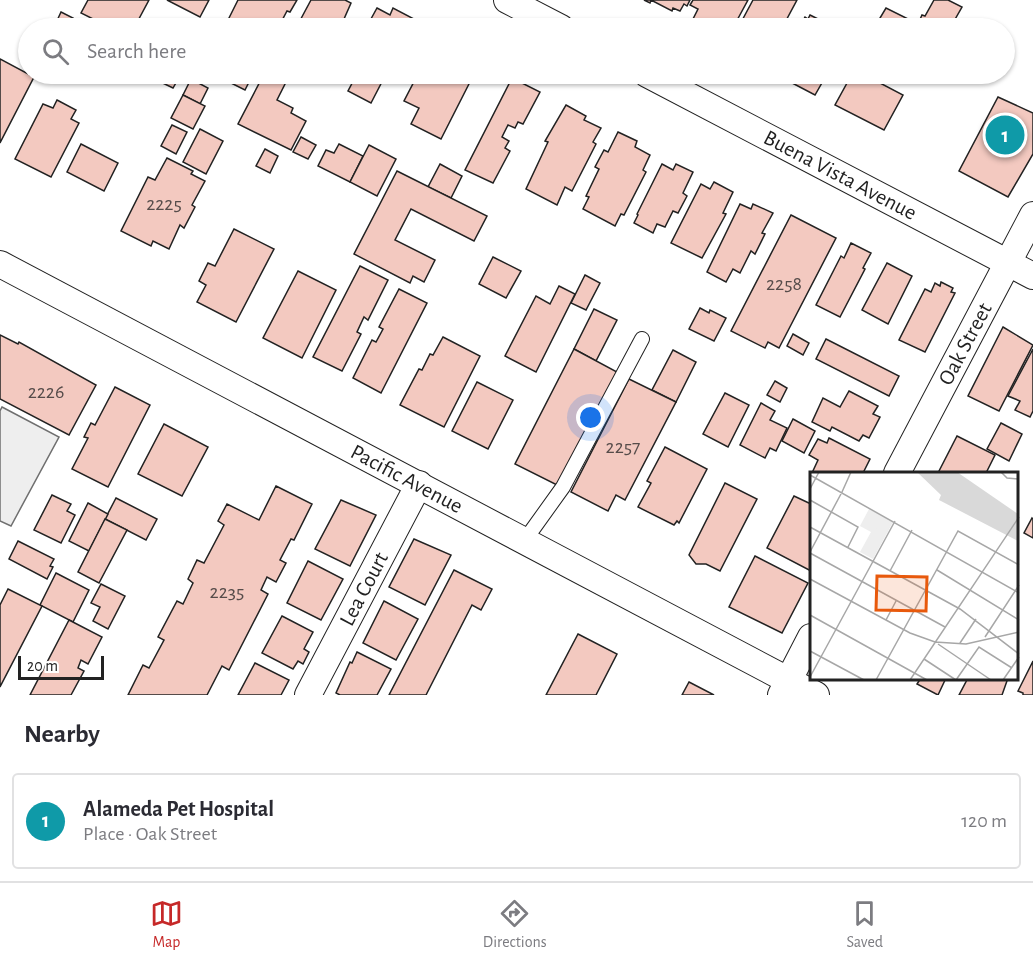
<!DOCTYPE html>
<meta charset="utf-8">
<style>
body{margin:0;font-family:"Alegreya Sans",sans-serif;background:#f2f2f3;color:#2b2b33}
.scale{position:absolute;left:18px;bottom:15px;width:86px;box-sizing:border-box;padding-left:6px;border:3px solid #222;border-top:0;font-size:16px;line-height:21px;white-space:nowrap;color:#222;-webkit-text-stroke:4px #fff;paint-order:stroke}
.you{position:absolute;left:591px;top:418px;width:21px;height:21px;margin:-15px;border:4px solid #fff;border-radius:50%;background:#1a73e8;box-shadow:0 0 0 9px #1a73e833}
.badge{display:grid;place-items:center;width:39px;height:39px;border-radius:50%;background:#c62828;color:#fff;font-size:20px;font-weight:700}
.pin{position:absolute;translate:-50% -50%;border:3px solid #fff;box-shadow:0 2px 6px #0006}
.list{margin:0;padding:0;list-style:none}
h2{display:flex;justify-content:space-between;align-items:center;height:78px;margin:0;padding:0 24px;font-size:26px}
h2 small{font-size:20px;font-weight:400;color:#7c7c81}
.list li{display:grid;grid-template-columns:39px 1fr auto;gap:18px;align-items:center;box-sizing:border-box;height:96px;margin:0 12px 12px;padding:0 12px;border:2px solid #e1e1e2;border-radius:6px}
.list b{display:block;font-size:22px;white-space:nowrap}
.list p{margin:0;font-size:20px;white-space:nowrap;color:#7c7c81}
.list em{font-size:20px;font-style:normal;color:#7c7c81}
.icon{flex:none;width:33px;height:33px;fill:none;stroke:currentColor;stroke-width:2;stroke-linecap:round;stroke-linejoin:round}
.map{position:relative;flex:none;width:1033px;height:695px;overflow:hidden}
.search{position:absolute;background:#fff;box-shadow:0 2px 4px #0004;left:18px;right:18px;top:18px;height:66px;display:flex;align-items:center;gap:15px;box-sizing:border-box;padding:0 21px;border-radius:33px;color:#7c7c81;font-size:22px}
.sheet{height:186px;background:#fff}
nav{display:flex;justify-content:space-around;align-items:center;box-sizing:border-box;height:84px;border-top:2px solid #e1e1e2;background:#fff;font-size:16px;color:#7c7c81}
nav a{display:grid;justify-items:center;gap:3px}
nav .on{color:#c62828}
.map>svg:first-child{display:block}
.pitch{fill:#eee;stroke:#6f6f6f;stroke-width:1.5}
.building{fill:#f3c9c0;stroke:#222;stroke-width:1.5}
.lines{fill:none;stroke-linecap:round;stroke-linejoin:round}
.lane-casing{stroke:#222;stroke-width:16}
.street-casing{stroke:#222;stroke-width:28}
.lane{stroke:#fff;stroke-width:14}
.street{stroke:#fff;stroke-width:26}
.labels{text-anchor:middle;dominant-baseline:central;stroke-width:4.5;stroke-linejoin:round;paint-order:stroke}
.number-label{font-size:20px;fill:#564c4a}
.street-label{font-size:22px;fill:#222;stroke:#fff}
.inset-road{fill:none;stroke:#a7a7a7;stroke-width:1.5}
.view{fill:#e8590c;fill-opacity:0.15;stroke:#e8590c;stroke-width:3}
.inset-edge{fill:none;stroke:#222;stroke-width:3}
</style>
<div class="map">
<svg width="1033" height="695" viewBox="0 0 1033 695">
<rect width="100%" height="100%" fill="#fff"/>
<polygon class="pitch" points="2,407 59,437 11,526 0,521 0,411"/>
<g class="building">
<polygon points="88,0 149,0 134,28 111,28 81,13"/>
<polygon points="167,0 209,0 200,17"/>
<polygon points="238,0 297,0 290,12 287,11 278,28 224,28"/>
<polygon points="311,0 345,0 351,3 340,28 296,28"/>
<polygon points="644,0 690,0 687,6 684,4 680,11 673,8 672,11 651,0 650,3"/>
<polygon points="693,0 748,0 735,24 738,25 737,28 700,28 691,23 698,9 690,5"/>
<polygon points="753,0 797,0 782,28 738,28"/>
<polygon points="934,0 948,0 962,7 950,28 940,28 934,25 932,28 874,28 886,8 918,24 922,15 925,16"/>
<polygon points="377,8 390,15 393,8 414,19 409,28 366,28"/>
<polygon points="61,12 73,18 67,28 62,28 55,25"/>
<polygon points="810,15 836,28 799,28 805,17 808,19"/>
<polygon points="0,59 34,77 0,143"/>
<polygon points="144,74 181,74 173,88"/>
<polygon points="213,74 253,74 245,90"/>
<polygon points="264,74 270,74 286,82 277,100 293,108 291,113 306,121 291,150 238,124"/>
<polygon points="357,74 386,74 371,103 348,91"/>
<polygon points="418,74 474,74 441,139 411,124 419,108 404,101"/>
<polygon points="775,74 827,74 815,95"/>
<polygon points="852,74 863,74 903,95 884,130 835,105"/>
<polygon points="512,78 540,92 523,124 518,122 515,128 508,125 502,137 509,141 505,148 510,151 493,183 465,170"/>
<polygon points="191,79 208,88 200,104 183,95"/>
<polygon points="183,95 205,106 193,129 171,118"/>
<polygon points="998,97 1033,113 1033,154 1008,197 959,171"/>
<polygon points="57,100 76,110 71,119 79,123 51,177 15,159 43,104 53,108"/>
<polygon points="566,105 586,116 584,120 601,128 593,142 596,144 572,191 565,187 557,205 526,189 548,142 545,141"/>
<polygon points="172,125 187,132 176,154 161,146"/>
<polygon points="200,129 223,141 206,174 183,162"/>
<polygon points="618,132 637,141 635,147 650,155 643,170 646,172 624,215 621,214 615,226 583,209 589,197 586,196 599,169 595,167 604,150 608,152"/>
<polygon points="301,137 316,145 308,159 293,152"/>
<polygon points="81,144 118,163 104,191 67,172"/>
<polygon points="339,144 363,156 350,182 318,166 326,150 334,153"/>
<polygon points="369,145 396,159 377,196 350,182"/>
<polygon points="265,149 278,156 270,173 256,166"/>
<polygon points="167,158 193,171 191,174 205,181 192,205 195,207 184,228 180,225 169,249 153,241 151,246 121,231 148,177 155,180"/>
<polygon points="440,164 462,176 451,198 428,187"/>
<polygon points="662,164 673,170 676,164 693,172 683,193 687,196 678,213 673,211 665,227 657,224 653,233 634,223 638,215 637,214"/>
<polygon points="397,171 487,216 474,241 411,209 395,240 435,260 424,282 413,276 410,283 354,254"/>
<polygon points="714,182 733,192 723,213 726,214 702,258 671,243 701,184 710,189"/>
<polygon points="740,204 751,209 753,204 773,213 762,233 765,234 755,254 751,251 740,273 733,269 726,282 707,272"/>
<polygon points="791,215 836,238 779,348 768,342 765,348 731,331"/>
<polygon points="234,229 274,249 236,322 197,302 206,285 199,281 208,263 215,266"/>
<polygon points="851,243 871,253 863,268 865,269 840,317 816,305 841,256 844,258"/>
<polygon points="493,257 521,271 506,298 479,284"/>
<polygon points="887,263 912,276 888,324 862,310"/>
<polygon points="360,266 388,280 368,320 364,317 357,332 361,334 342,371 313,357"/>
<polygon points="298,271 336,290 302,358 263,338"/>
<polygon points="585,275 600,283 586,310 571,303"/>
<polygon points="941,282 953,288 951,292 955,293 925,352 899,340 925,289 931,292 935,283 940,286"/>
<polygon points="559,286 575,294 536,372 505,356 536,296 550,304"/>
<polygon points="399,289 427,303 381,393 353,378 372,340 376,342 383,329 379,327"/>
<polygon points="700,308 709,313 710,310 726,318 714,341 689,329"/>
<polygon points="594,309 617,320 596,361 574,349"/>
<polygon points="1003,327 1033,345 999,411 968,396"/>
<polygon points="793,334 809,343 803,355 787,346"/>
<polygon points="0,335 18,344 19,342 96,385 69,435 0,399"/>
<polygon points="443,337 480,356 444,427 400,405 419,369 422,370 430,354 433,355"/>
<polygon points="826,339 899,376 889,396 816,359"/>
<polygon points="574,349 617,372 559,486 515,464"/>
<polygon points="1033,349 1033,411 1030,417 1015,410 1020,401 1008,396"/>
<polygon points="673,350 696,362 676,402 652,390"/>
<polygon points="629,379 676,402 625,500 616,495 608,511 571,492"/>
<polygon points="775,381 787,388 780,402 767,395"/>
<polygon points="477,382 513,400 488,449 452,431"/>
<polygon points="115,387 150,405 108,487 72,469 88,438 84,437 91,423 95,425"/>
<polygon points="849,391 878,406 873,414 880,417 869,438 863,435 859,441 832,427 830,431 812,422 823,398 840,407"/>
<polygon points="725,393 749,405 728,447 703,434"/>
<polygon points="761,403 775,411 770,420 787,428 776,451 770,448 765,458 740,445"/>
<polygon points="793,419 815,431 804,453 782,441"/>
<polygon points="1001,423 1022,434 1009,461 987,449"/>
<polygon points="164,424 208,447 182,496 138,474"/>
<polygon points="957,436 995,455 986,473 938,473"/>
<polygon points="829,438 870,459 863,473 812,473 818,460 809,455 818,439 827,443"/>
<polygon points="665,447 707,469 679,523 677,521 674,525 638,507 651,483 647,481"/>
<polygon points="725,483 757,499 720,571 706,564 696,564 689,555"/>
<polygon points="276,486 312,504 294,540 291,539 280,560 286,563 276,582 267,577 261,590 268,594 229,670 222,666 207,695 128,695 143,665 149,668 164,640 158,637 177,601 183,604 193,583 188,579 197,560 204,563 224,525 218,521 227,504 259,520"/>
<polygon points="52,495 71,504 67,511 75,515 61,543 34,530"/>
<polygon points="794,496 811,504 811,571 767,548"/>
<polygon points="116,498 157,519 146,540 105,519"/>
<polygon points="341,500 376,515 350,566 315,549"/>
<polygon points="88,503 108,514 89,551 69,541"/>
<polygon points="1032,518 1033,519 1033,538 1024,533"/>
<polygon points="105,519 127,530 99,583 78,572"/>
<polygon points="414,539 451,555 425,605 389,587"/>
<polygon points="18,541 54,559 50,566 53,567 47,579 9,559"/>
<polygon points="755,556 808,583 782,633 729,607"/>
<polygon points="308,561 343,579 321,620 287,603"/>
<polygon points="454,570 492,589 481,610 472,605 426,695 389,695"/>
<polygon points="56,573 89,590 73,622 40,605"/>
<polygon points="101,584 125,596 108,629 93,621 100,607 91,603"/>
<polygon points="8,589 42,606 0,687 0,605"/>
<polygon points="384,601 418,619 396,660 363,643"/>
<polygon points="282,616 313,632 304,649 309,652 303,664 298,661 293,669 262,653"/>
<polygon points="69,620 102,637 88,664 81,660 78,668 84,671 71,695 30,695"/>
<polygon points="578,634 617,654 596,695 546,695"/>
<polygon points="357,652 391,669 377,695 340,695 336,693 350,662 352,663"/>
<polygon points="1033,661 1033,695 1023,695 1023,693 1018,691"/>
<polygon points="255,663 289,680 281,695 238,695"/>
<polygon points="914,678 946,678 938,695 917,684 919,681"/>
<polygon points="968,678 1008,678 1002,695 959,695"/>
<polygon points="689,682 714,695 682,695"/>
</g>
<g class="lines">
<g class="lane-casing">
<polyline id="lane" points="525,540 563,487 642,339"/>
</g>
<g class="street-casing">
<g id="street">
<polyline points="507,0 561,28"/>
<path id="s1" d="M647,74L1033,276"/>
<path id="s2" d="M0,264L816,695"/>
<path id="s3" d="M897,473L1033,215"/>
<path id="s4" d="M308,695L419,484"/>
<polyline points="781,695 811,637"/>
</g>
</g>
<use href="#lane" class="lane"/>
<use href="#street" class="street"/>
</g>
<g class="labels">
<g class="number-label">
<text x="164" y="204">2225</text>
<text x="784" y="284">2258</text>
<text x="46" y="392">2226</text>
<text x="623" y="447">2257</text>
<text x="227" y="592">2235</text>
</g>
<g class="street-label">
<text stroke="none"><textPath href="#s1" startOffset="218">Buena Vista Avenue</textPath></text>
<text stroke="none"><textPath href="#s3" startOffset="146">Oak Street</textPath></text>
<text stroke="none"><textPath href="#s2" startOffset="460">Pacific Avenue</textPath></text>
<text stroke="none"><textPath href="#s4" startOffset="120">Lea Court</textPath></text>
</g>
</g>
<g transform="translate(810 472)">
<rect width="208" height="208" fill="#fff"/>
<path d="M59,37L83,50L63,87L50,80L61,60L50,54Z" fill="#eee"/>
<path d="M58,40L80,50L77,61L54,52Z" fill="#eee"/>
<path d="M107,0H147L208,42V69L129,28L131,23Z" fill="#d9d9d9"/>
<path class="inset-road" d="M191,0L197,6L209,7M0,3L209,121M0,17L9,0M32,20L41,0M0,28L48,55L38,75M0,55L150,137L209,182M0,80L32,20M0,81L135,155M127,98L209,148M80,99L102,58M0,107L100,161L125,170L156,172L209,160M0,143L117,208M76,148L86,129M175,165L209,113M150,171L166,147M128,172L181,208M0,179L54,208M114,187L146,208M0,205L85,49M66,208L148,59L209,93M100,208L209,45M146,208L169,175L202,196M193,208L209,185"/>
<path class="view" d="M67,104L117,105L116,139L66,138Z"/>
<rect width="208" height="208" class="inset-edge"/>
</g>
</svg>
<div class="scale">20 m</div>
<div class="you"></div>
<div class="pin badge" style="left:1005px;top:135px;background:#0f9aa8">1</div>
<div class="search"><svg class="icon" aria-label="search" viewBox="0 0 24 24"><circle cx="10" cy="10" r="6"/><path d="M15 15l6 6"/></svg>Search here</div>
</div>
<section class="sheet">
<h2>Nearby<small></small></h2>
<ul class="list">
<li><span class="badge" style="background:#0f9aa8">1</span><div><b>Alameda Pet Hospital</b><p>Place · Oak Street</p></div><em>120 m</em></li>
</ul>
</section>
<nav>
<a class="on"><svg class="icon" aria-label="map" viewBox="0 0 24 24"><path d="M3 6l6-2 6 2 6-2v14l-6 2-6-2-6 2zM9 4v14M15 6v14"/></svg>Map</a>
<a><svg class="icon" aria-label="directions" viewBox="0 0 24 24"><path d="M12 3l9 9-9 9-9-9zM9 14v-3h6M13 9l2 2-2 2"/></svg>Directions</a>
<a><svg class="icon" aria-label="saved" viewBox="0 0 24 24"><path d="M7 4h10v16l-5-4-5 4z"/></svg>Saved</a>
</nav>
